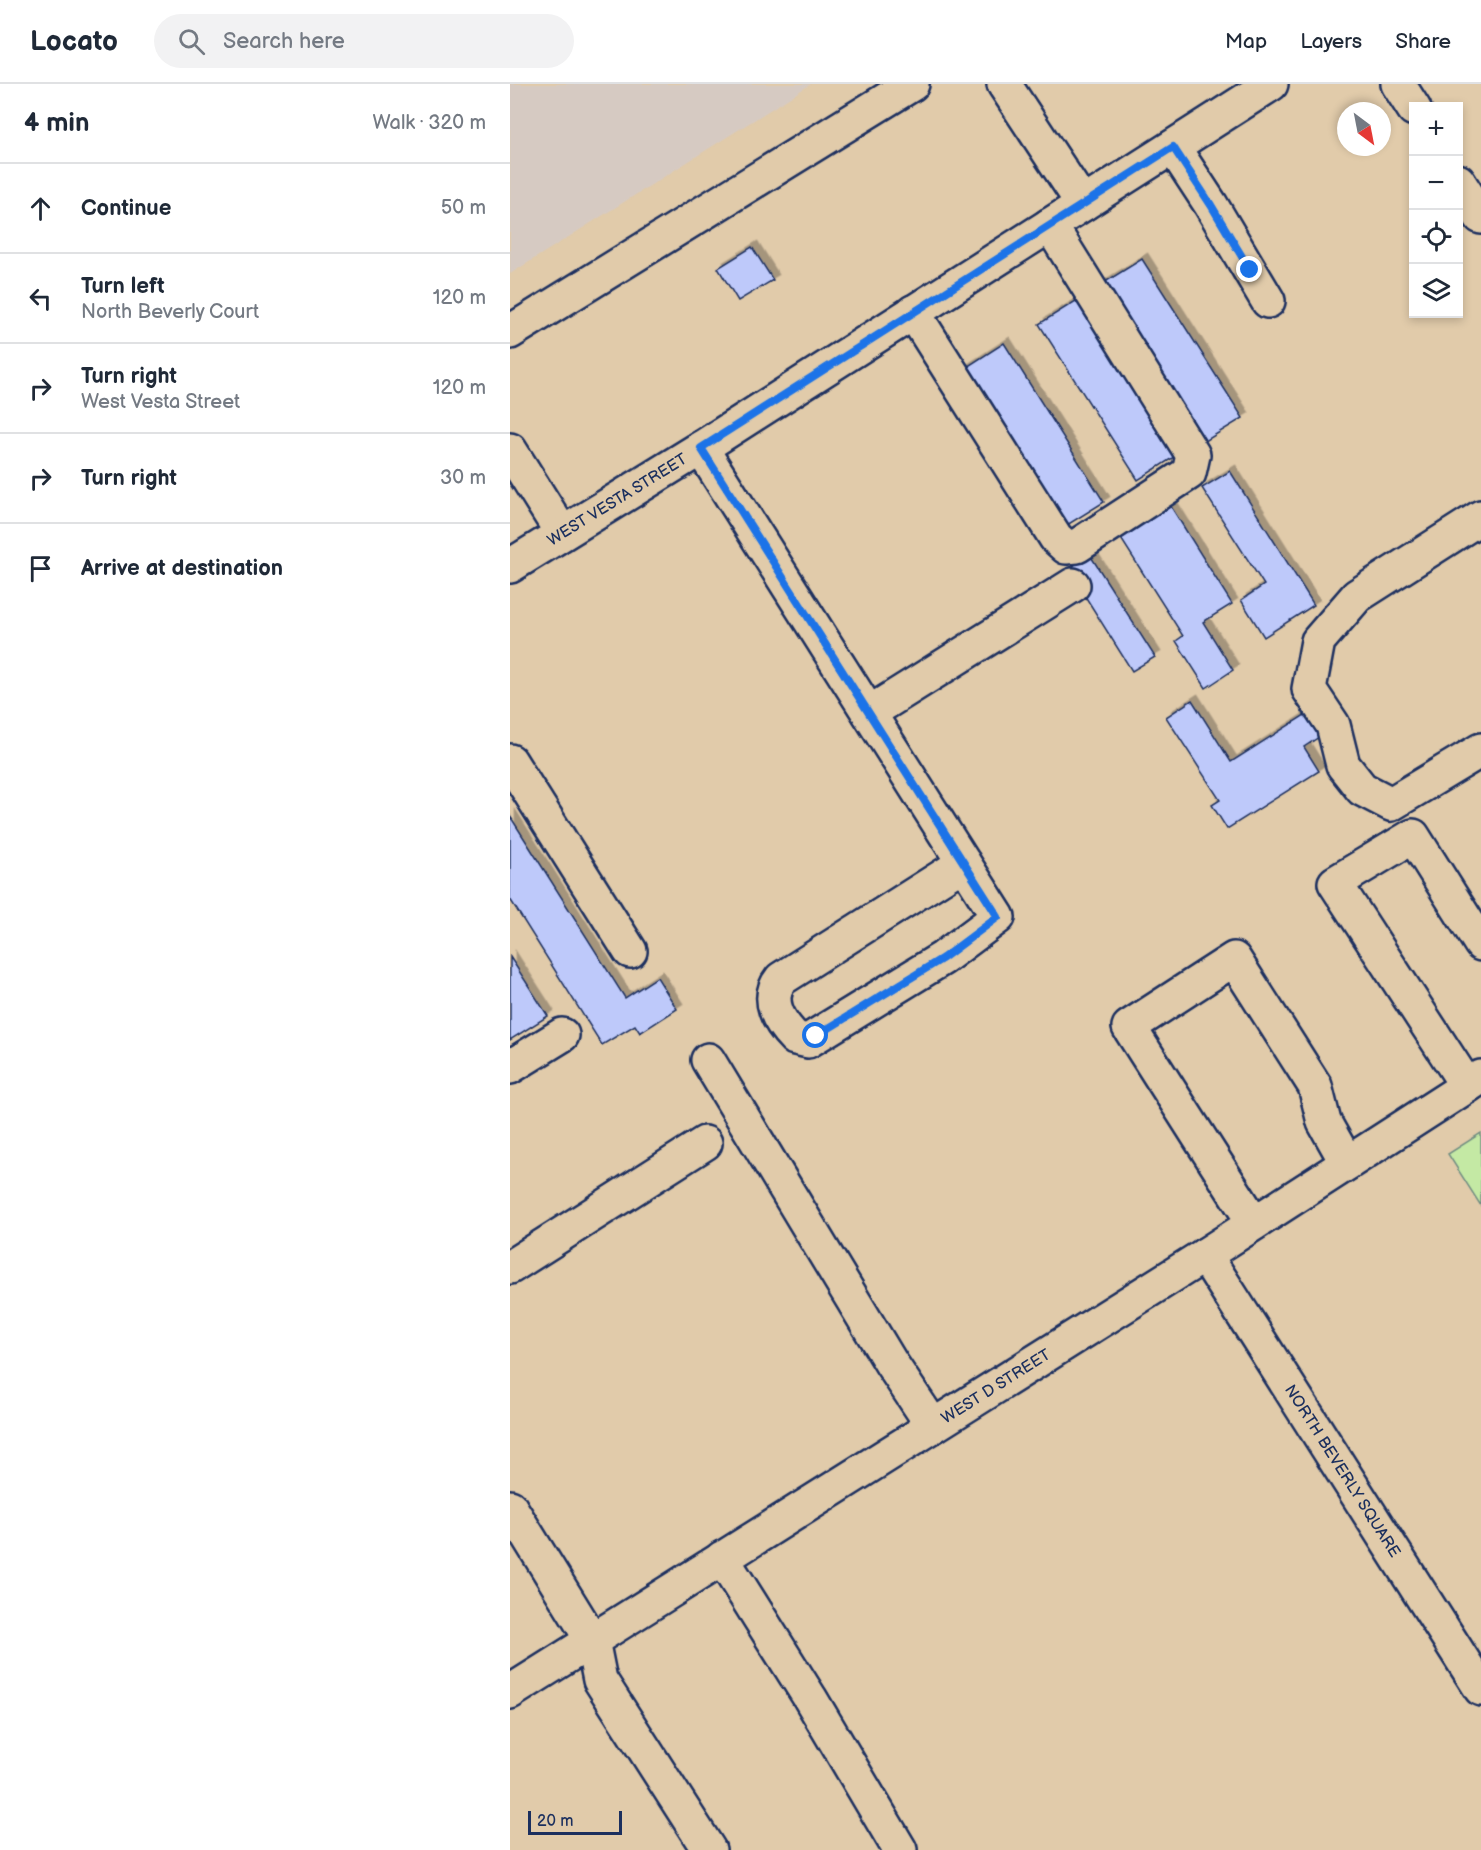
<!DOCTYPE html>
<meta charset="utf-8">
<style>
body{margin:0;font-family:"Balsamiq Sans",sans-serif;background:#f2f2f3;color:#1f2937}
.controls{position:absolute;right:18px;top:18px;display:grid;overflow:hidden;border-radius:0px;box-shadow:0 3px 9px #0003}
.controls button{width:54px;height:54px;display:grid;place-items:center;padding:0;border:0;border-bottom:2px solid #e0e1e3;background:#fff;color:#1f2937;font:30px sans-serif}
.compass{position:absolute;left:827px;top:18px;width:54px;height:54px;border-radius:50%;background:#fff;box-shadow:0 3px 9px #0003;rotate:148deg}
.scale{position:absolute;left:18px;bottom:15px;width:94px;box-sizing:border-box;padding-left:6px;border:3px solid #1b2f5e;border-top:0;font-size:16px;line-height:21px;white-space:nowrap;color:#1b2f5e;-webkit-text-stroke:4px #e1cbaa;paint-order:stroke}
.stop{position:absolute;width:18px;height:18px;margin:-14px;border:4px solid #1a73e8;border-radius:50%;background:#fff}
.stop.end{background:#1a73e8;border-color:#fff;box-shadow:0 2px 6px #0008}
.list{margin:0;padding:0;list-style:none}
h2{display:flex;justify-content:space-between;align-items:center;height:78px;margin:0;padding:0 24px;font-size:26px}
h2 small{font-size:20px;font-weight:400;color:#747a83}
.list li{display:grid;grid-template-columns:39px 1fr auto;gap:18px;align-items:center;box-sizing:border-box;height:90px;padding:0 24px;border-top:2px solid #e0e1e3}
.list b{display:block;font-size:22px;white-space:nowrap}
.list p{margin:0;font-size:20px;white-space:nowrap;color:#747a83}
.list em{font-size:20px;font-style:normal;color:#747a83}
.icon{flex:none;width:33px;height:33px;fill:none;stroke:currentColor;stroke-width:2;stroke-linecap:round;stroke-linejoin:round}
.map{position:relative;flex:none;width:971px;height:1766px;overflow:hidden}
header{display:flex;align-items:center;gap:36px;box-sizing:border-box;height:84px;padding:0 30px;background:#fff;border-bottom:2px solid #e0e1e3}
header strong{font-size:28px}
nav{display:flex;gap:33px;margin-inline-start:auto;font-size:21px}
.search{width:420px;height:54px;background:#f2f2f3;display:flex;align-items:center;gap:15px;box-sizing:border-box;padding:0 21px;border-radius:33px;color:#747a83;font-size:22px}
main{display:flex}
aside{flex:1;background:#fff}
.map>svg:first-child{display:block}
.built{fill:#d6cac2}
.green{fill:#c4e9a4;stroke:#708c81;stroke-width:1.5}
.building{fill:#bec9fa;stroke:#1b2f5e;stroke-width:1.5;filter:url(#shadow)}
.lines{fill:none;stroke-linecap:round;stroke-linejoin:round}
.minor-casing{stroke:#1b2f5e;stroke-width:38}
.major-casing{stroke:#1b2f5e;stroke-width:38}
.minor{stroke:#e1cbaa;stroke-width:33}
.major{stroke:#e1cbaa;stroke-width:33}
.route{stroke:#1a73e8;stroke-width:8}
.labels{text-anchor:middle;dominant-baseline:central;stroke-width:4.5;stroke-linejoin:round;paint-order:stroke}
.street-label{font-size:16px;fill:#1b2f5e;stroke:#e1cbaa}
</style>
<header>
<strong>Locato</strong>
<div class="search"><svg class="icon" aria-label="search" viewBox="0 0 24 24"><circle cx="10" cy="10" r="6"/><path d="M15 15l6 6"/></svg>Search here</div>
<nav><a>Map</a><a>Layers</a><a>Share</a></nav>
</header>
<main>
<aside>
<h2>4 min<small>Walk · 320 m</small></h2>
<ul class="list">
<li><svg class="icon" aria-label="ahead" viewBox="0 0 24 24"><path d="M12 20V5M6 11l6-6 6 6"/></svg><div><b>Continue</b></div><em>50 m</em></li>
<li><svg class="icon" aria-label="left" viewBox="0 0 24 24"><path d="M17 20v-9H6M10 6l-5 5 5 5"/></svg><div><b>Turn left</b><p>North Beverly Court</p></div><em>120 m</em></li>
<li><svg class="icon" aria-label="right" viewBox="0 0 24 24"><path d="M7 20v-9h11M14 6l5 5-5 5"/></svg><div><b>Turn right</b><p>West Vesta Street</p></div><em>120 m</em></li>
<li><svg class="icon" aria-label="right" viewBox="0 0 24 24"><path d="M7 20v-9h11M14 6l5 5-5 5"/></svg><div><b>Turn right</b></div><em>30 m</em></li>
<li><svg class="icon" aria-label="arrive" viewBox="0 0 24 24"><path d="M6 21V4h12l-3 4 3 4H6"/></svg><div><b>Arrive at destination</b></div></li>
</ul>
</aside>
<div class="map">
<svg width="971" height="1766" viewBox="0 0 971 1766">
<defs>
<filter id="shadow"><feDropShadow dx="5.5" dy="-5.5" stdDeviation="0" flood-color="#0004"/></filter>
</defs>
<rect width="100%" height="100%" fill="#e1cbaa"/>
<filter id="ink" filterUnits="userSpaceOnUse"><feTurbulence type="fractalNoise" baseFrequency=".0167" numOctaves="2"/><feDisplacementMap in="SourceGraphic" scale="12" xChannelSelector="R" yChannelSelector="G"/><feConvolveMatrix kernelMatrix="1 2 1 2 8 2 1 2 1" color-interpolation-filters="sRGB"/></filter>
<g filter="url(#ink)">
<polygon class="built" points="0,0 301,0 0,190"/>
<polygon class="green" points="971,1049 971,1122 938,1070"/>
<g class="building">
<polygon points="242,163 263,196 228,217 208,184"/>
<polygon points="632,175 733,334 687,362 587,203"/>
<polygon points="577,210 675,366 628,396 529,240"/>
<polygon points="494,259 594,418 549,446 449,288"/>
<polygon points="720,387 804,521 754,553 731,516 754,501 692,404"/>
<polygon points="660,421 722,520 693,538 723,586 696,604 666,557 673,552 610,453"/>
<polygon points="580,471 645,573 622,587 558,485"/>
<polygon points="682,616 721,678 801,627 815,649 794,663 809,687 717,745 702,721 710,716 656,633"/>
<polygon points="0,732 115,914 147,893 167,925 130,949 125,941 92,961 0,815"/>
<polygon points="0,873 38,932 0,956"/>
</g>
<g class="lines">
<g class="minor-casing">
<g id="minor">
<polyline points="494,0 573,120"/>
<polyline points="663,63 701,121 758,217"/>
<polyline points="403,228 546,454 556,463 567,462 679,389 683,371 540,141"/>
<polyline points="0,248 402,0"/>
<path d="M191,364L488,833L433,874L306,952L298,957L285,954C269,938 255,915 271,895L454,779"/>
<polyline points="0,366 52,449"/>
<polyline points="971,433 847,512 808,557 799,605 823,641 833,681 852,705 881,720 971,666"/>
<path id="s1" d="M0,482L191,364L761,0"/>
<polyline points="359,629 563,501"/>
<polyline points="0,677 120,867"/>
<polyline points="198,976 381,1279 423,1342"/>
<polyline points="0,983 52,951"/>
<polyline points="957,1002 825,799 903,752 971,860"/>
<polyline points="744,1139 619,943 724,875 805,1002 814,1038 837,1079"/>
<path id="s2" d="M695,1171L971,1605"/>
<polyline points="0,1183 195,1059"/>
<polyline points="0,1423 82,1556 90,1596 199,1766"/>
<polyline points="212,1474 300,1614 390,1766"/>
</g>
</g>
<g class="major-casing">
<g id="major">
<polyline points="888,0 904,25"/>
<polyline points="948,97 971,133"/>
<path id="s3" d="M0,1608L695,1171L971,993"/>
</g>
</g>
<use href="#minor" class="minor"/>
<use href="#major" class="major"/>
</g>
</g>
<g class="lines" filter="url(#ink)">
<polyline class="route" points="306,952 433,874 488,833 191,364 663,63 701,121 740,186"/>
</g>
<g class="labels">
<g class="street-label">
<text stroke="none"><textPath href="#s1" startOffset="126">WEST VESTA STREET</textPath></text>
<text stroke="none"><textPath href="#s3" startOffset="574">WEST D STREET</textPath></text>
<text stroke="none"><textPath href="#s2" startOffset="256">NORTH BEVERLY SQUARE</textPath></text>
</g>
</g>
</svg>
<div class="controls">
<button>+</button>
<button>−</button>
<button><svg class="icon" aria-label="locate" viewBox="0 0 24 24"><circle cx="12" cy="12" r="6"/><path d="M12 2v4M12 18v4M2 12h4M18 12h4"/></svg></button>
<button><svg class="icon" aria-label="layers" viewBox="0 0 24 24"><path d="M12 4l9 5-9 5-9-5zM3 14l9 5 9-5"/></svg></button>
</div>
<svg class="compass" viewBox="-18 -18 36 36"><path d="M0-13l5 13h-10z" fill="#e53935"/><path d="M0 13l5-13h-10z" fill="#747a83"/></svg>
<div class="scale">20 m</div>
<div class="stop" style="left:306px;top:952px"></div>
<div class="stop end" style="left:740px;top:186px"></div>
</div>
</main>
